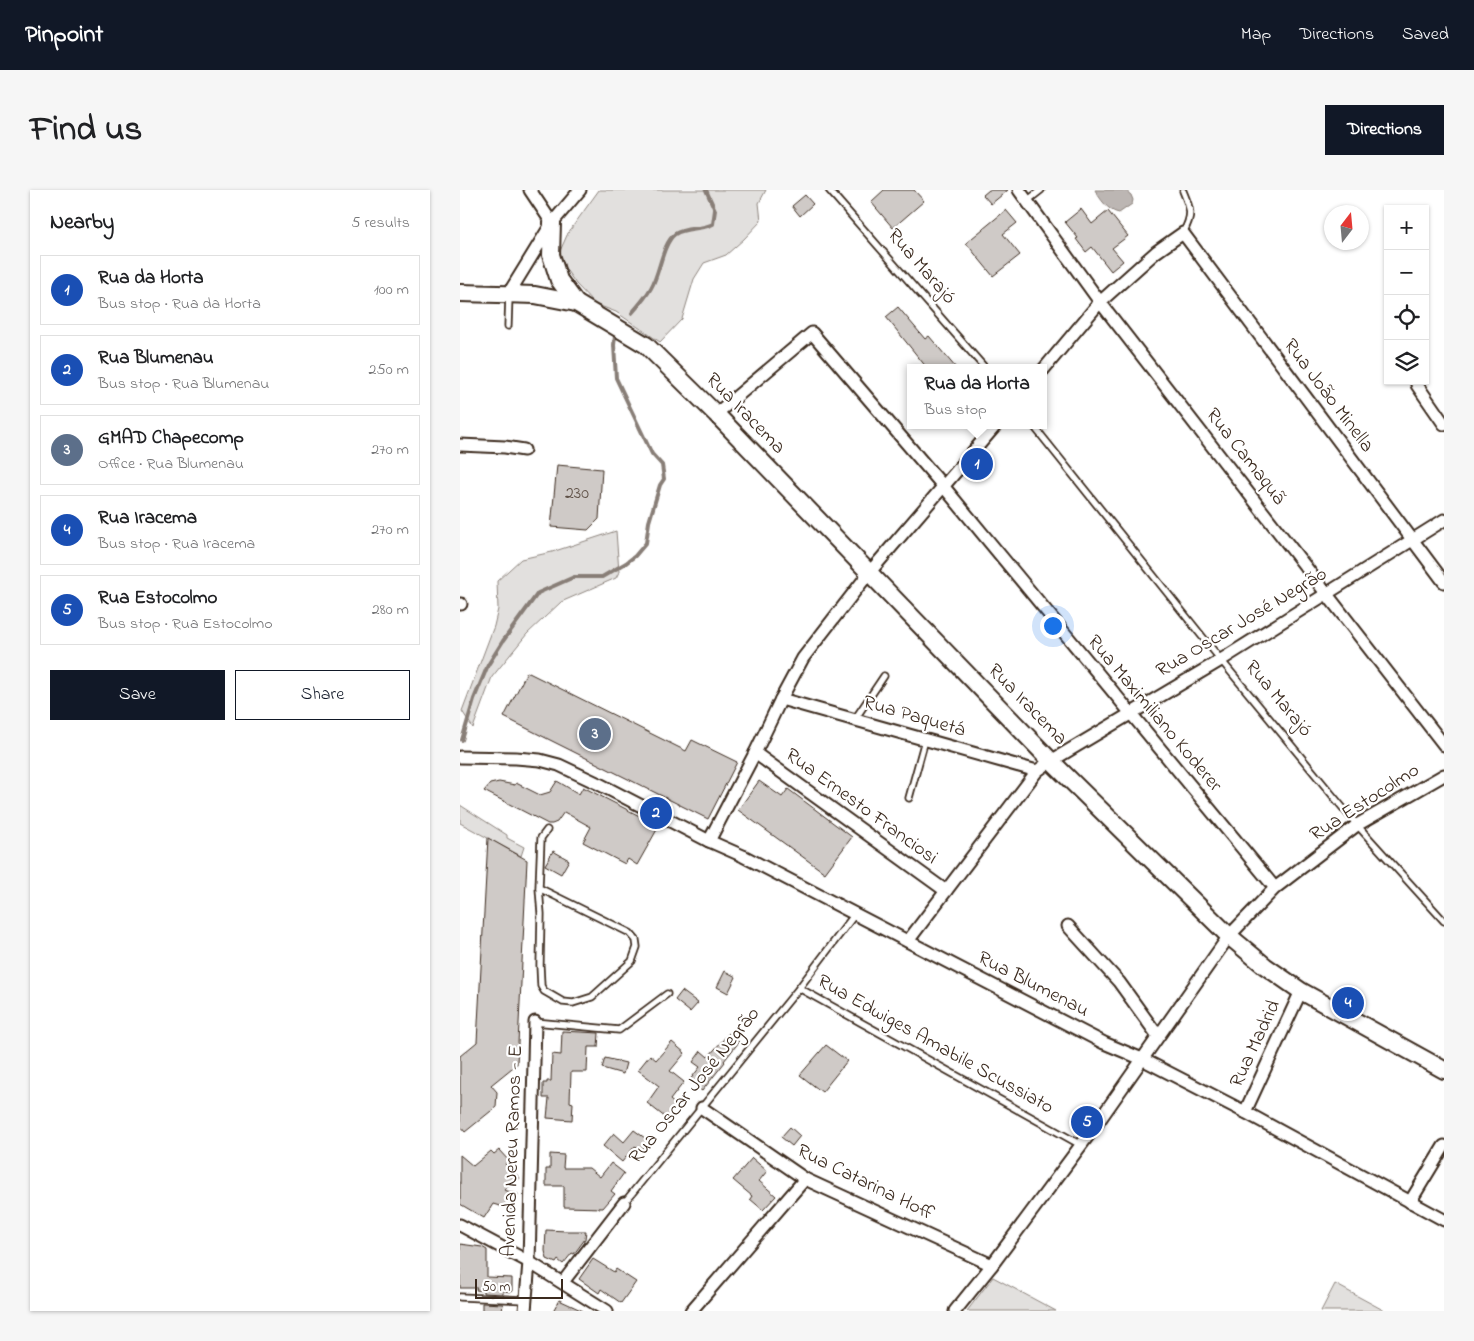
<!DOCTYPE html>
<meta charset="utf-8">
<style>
body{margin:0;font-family:"Indie Flower",sans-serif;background:#f6f6f6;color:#202124}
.controls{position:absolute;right:15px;top:15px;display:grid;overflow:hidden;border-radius:0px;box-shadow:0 1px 4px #0004}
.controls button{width:45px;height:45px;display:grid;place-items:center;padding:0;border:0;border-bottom:1px solid #e0e0e0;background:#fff;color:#202124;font:25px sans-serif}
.compass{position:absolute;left:864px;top:15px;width:45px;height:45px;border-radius:50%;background:#fff;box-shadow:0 1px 4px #0004;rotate:16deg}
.scale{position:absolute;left:15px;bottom:12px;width:88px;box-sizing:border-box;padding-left:5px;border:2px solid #3b2a1e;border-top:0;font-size:14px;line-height:18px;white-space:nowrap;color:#3b2a1e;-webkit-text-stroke:4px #fff;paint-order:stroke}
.you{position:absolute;left:592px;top:435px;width:18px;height:18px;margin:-12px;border:4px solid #fff;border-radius:50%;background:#1a73e8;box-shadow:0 0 0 8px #1a73e833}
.badge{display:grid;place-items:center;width:32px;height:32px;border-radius:50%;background:#111827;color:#fff;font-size:16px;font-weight:700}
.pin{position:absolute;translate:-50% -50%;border:2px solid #fff;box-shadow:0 1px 5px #0006}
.popup{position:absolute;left:447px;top:174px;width:140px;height:65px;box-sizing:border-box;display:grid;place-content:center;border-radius:0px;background:#fff;filter:drop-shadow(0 1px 4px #0005);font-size:16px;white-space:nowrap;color:#757577}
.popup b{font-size:19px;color:#202124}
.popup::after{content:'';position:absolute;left:50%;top:100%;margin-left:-10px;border:10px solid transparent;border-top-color:#fff}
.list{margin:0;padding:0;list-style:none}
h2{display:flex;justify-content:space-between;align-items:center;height:65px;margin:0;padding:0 20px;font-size:21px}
h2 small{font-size:16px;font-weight:400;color:#757577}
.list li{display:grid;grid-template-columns:32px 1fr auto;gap:15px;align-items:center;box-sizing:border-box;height:70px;margin:0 10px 10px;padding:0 10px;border:1px solid #e0e0e0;border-radius:0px}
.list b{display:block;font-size:19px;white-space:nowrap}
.list p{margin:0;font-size:16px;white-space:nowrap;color:#757577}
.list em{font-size:16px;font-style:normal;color:#757577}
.actions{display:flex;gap:10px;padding:15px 20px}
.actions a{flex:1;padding:11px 0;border:1px solid #111827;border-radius:0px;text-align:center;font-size:18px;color:#111827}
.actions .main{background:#111827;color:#fff}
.icon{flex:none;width:28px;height:28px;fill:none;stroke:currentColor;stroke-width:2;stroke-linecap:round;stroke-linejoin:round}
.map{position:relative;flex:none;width:984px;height:1121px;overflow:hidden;border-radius:0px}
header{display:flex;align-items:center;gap:30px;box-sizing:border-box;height:70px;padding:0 25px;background:#111827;color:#fff}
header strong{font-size:24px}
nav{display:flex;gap:28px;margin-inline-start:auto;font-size:18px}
.intro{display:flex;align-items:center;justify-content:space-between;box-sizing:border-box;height:120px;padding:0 30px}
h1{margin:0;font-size:35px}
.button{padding:12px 22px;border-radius:0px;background:#111827;color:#fff;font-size:18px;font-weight:700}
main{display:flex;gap:30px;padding:0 30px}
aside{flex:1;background:#fff;border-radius:0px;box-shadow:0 1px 4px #0004}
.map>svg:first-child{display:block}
.green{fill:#e2e0de;stroke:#8e857e}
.water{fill:#bcb6b3;stroke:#887e77}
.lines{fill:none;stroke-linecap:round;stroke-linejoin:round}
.stream{stroke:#887e77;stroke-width:4}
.building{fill:#cfcac7;stroke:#3b2a1e}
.lane-casing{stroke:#3b2a1e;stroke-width:9}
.street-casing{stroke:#3b2a1e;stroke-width:15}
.secondary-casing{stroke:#3b2a1e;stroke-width:20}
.lane{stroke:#fff;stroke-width:5.5}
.street{stroke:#fff;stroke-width:11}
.secondary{stroke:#fff;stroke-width:16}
.labels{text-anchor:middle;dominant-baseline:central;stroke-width:4.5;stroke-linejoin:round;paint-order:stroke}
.number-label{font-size:18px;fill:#605248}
.street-label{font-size:20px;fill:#3b2a1e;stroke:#fff}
</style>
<header>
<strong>Pinpoint</strong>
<nav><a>Map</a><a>Directions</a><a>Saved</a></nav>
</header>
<div class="intro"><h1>Find us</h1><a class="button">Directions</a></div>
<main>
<aside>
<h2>Nearby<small>5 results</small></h2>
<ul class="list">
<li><span class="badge" style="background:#1a4fb4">1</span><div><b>Rua da Horta</b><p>Bus stop · Rua da Horta</p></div><em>100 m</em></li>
<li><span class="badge" style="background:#1a4fb4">2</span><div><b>Rua Blumenau</b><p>Bus stop · Rua Blumenau</p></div><em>250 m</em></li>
<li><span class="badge" style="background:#5c6f8a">3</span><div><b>GMAD Chapecomp</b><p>Office · Rua Blumenau</p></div><em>270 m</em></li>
<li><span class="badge" style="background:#1a4fb4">4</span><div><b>Rua Iracema</b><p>Bus stop · Rua Iracema</p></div><em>270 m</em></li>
<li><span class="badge" style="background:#1a4fb4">5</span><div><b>Rua Estocolmo</b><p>Bus stop · Rua Estocolmo</p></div><em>280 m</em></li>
</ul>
<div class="actions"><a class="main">Save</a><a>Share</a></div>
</aside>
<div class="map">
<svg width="984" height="1121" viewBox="0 0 984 1121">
<rect width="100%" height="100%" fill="#fff"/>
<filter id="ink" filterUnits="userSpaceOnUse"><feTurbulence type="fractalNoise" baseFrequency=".02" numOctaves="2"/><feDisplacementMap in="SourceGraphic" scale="10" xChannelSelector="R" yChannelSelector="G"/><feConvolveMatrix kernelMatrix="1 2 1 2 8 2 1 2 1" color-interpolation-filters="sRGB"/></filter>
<g filter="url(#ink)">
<g class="green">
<polygon points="139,0 306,0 299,13 301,31 284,49 266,65 244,73 234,89 222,129 200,152 156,122 135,114 116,94 105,78 100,61 108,43"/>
<polygon points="156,341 159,382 156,388 101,412 67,444 32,487 13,538 2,521 34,436 38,419 37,391 61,369 92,362"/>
<polygon points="0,615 47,645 47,648 64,657 61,666 0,633"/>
<polygon points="533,1087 596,1121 507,1121"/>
<polygon points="875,1094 925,1121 861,1121"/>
</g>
<path class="water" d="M635,0H665L671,5L673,10L672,14L659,23C648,21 640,9 635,0Z"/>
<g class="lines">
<g class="stream">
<path d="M172,123C179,115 186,107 191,98C200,83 202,54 215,44C225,37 241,40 253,34L255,20L246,0"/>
<polyline points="2,550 14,509 28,475 43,451 78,403 114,387 142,387 166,373 175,366 186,353 189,332 200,295 204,289 202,275 192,264 156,188 154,155 155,146"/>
</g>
</g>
<g class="building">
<polygon points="424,0 454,0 464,11 433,38 411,12"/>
<polygon points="529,0 548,0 531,14 523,5"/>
<polygon points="345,5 353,14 340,26 332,16"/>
<polygon points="621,19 632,34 648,21 668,46 652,58 663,71 651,81 632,57 626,62 616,49 618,48 605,32"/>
<polygon points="546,20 557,33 543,44 560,65 533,86 506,53"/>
<polygon points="438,117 465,149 469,146 496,178 467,178 426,127"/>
<polygon points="97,275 142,279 139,329 128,340 91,337"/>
<polygon points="67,482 226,561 232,550 277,572 248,629 44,527"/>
<polygon points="97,591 119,604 123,597 199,636 177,675 168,669 165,674 123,652 131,637 104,622 97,632 92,634 88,634 24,601 30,594 39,592 55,595 56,593 80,605 90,602"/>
<polygon points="299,591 322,607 328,599 392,647 365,683 278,620"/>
<polygon points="28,648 67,670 57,874 31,895 37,902 36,917 5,942 0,936 0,866 17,852"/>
<polygon points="93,661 109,670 101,684 85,675"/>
<polygon points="265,781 276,787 268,803 257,797"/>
<polygon points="222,801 238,813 230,822 215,810"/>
<polygon points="102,841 139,843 138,857 128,857 127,882 111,882 110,912 113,913 112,930 87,928 89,908 83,908 83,893 87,893 87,891 91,891 92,864 101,865"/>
<polygon points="269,843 279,852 264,871 265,872 242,901 229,891 240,877 233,872 241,861 248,867"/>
<polygon points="212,852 225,863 210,881 224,892 210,910 216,915 206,928 187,913 199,896 178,880 190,865 196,870"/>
<polygon points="366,855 387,871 362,902 340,885"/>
<polygon points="145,868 166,873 163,884 142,878"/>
<polygon points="330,937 340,946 332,956 321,947"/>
<polygon points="174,940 189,951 181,961 175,956 162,972 143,956 154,943 164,952"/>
<polygon points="39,960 49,971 45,974 60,988 44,1000 58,1004 53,1020 33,1014 24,1028 0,1014 0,965 13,976 31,961 34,964"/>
<polygon points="90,964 104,965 103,978 129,978 140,987 151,973 164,983 151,1001 155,1004 143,1018 104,1017 104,996 86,996 86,979 90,979"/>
<polygon points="292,968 307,981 299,991 316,1006 303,1020 290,1009 292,1006 273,990"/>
<polygon points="86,1040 107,1041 126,1041 125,1049 114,1064 112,1063 103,1074 98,1070 96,1073 87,1069 85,1061"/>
<polygon points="0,1054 22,1057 27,1060 27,1087 52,1088 52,1102 43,1101 43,1104 23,1103 23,1101 16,1100 17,1098 0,1098"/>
<polygon points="133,1069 154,1082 156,1079 176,1092 161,1113 141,1099 139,1103 119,1089"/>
<polygon points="99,1110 123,1121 93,1121"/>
<polygon points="22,1113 43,1114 42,1121 22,1121"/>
</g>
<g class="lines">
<g class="lane-casing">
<g id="lane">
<polyline points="369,0 525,178"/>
<polyline points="567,11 581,0"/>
<path d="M723,43C733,25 731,20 723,1"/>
<polyline points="48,136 49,105"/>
<polyline points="573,235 761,470 897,635 984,731"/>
<polyline points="395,529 424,486"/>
<polyline points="449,608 465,550"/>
<polyline points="79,698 170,743 176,750 177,757 172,771 132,807 113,813 103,812 84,801 81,796 80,775 81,724 79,698 81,648 87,640"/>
<polyline points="339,798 621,955"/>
<polyline points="75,832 159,840 207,804"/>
<polyline points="164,1013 339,798 395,724"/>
<polyline points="0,1107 66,1110"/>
</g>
</g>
<g class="street-casing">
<g id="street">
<polyline points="70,0 92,33"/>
<polyline points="559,0 640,112 984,555"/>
<polyline points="49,103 92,33 120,0"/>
<polyline points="583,180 640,112 696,62 723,43 984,392"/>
<polyline points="957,195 984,234"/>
<polyline points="256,224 352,143 484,297 815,698"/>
<polyline points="0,255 45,257 64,260"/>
<polyline points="0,414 1,414"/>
<polyline points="321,509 577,581"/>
<polyline points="295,563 486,701"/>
<polyline points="0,567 56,568 80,570 99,575 139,594 249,651 283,666 644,853 682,869 785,922 984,1030"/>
<polyline points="249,651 295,563 321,509 343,468 409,383 536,235"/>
<polyline points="608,736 659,792 698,846"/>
<polyline points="448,751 577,581 591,571 761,470 984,330"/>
<polyline points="242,918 345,989 532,1075"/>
<polyline points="785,922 841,801"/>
<polyline points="950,1012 984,956"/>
<polyline points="0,1035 69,1072 147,1121"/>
<polyline points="103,1092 164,1013"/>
<polyline points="65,1121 69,1072 75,832"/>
<polyline points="231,1121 345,989"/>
<polyline points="495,1121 532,1075 636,935 769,746 815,698 897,635 984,585"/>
</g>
</g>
<g class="secondary-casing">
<g id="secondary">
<polyline points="92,33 91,65 99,90 116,113"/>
<polyline points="0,103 75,105 116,113 186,155 256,224 591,571 769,746 805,776 841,801 984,880"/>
</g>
</g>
<use href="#lane" class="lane"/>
<use href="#street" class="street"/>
<use href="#secondary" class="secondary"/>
</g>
</g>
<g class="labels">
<g class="number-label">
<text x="117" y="304">230</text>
</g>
<g class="street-label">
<text transform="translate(461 77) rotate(49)">Rua Marajó</text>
<text transform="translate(868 206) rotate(53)">Rua João Minella</text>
<text transform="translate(285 224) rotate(46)">Rua Iracema</text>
<text transform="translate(785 267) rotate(52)">Rua Camaquã</text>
<text transform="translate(782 433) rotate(-31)">Rua Oscar José Negrão</text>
<text transform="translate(818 509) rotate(50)">Rua Marajó</text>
<text transform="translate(567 515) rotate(46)">Rua Iracema</text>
<text transform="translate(694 524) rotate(50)">Rua Maximiliano Koderer</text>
<text transform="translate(454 527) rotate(16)">Rua Paquetá</text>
<text transform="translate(905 613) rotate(-33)">Rua Estocolmo</text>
<text transform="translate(401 617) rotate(36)">Rua Ernesto Franciosi</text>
<text transform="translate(573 795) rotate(27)">Rua Blumenau</text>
<text transform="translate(796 854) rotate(-65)">Rua Madrid</text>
<text transform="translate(475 855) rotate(29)">Rua Edwiges Amabile Scussiato</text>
<text transform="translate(235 896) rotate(-51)">Rua Oscar José Negrão</text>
<text transform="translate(53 961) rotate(-88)">Avenida Nereu Ramos - E</text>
<text transform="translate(405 993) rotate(26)">Rua Catarina Hoff</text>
</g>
</g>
</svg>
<div class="controls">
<button>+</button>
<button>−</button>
<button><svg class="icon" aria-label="locate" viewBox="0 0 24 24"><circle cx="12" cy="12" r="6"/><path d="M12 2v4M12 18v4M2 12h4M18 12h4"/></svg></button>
<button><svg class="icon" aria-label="layers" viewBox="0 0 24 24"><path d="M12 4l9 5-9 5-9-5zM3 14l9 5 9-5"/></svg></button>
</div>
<svg class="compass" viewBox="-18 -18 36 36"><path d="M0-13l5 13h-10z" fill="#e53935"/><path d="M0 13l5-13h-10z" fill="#757577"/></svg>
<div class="scale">50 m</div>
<div class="you"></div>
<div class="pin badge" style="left:517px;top:274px;background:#1a4fb4">1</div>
<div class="popup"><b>Rua da Horta</b>Bus stop</div>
<div class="pin badge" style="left:196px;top:623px;background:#1a4fb4">2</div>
<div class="pin badge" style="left:135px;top:544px;background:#5c6f8a">3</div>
<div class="pin badge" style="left:888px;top:813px;background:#1a4fb4">4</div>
<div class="pin badge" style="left:627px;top:932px;background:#1a4fb4">5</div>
</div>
</main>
